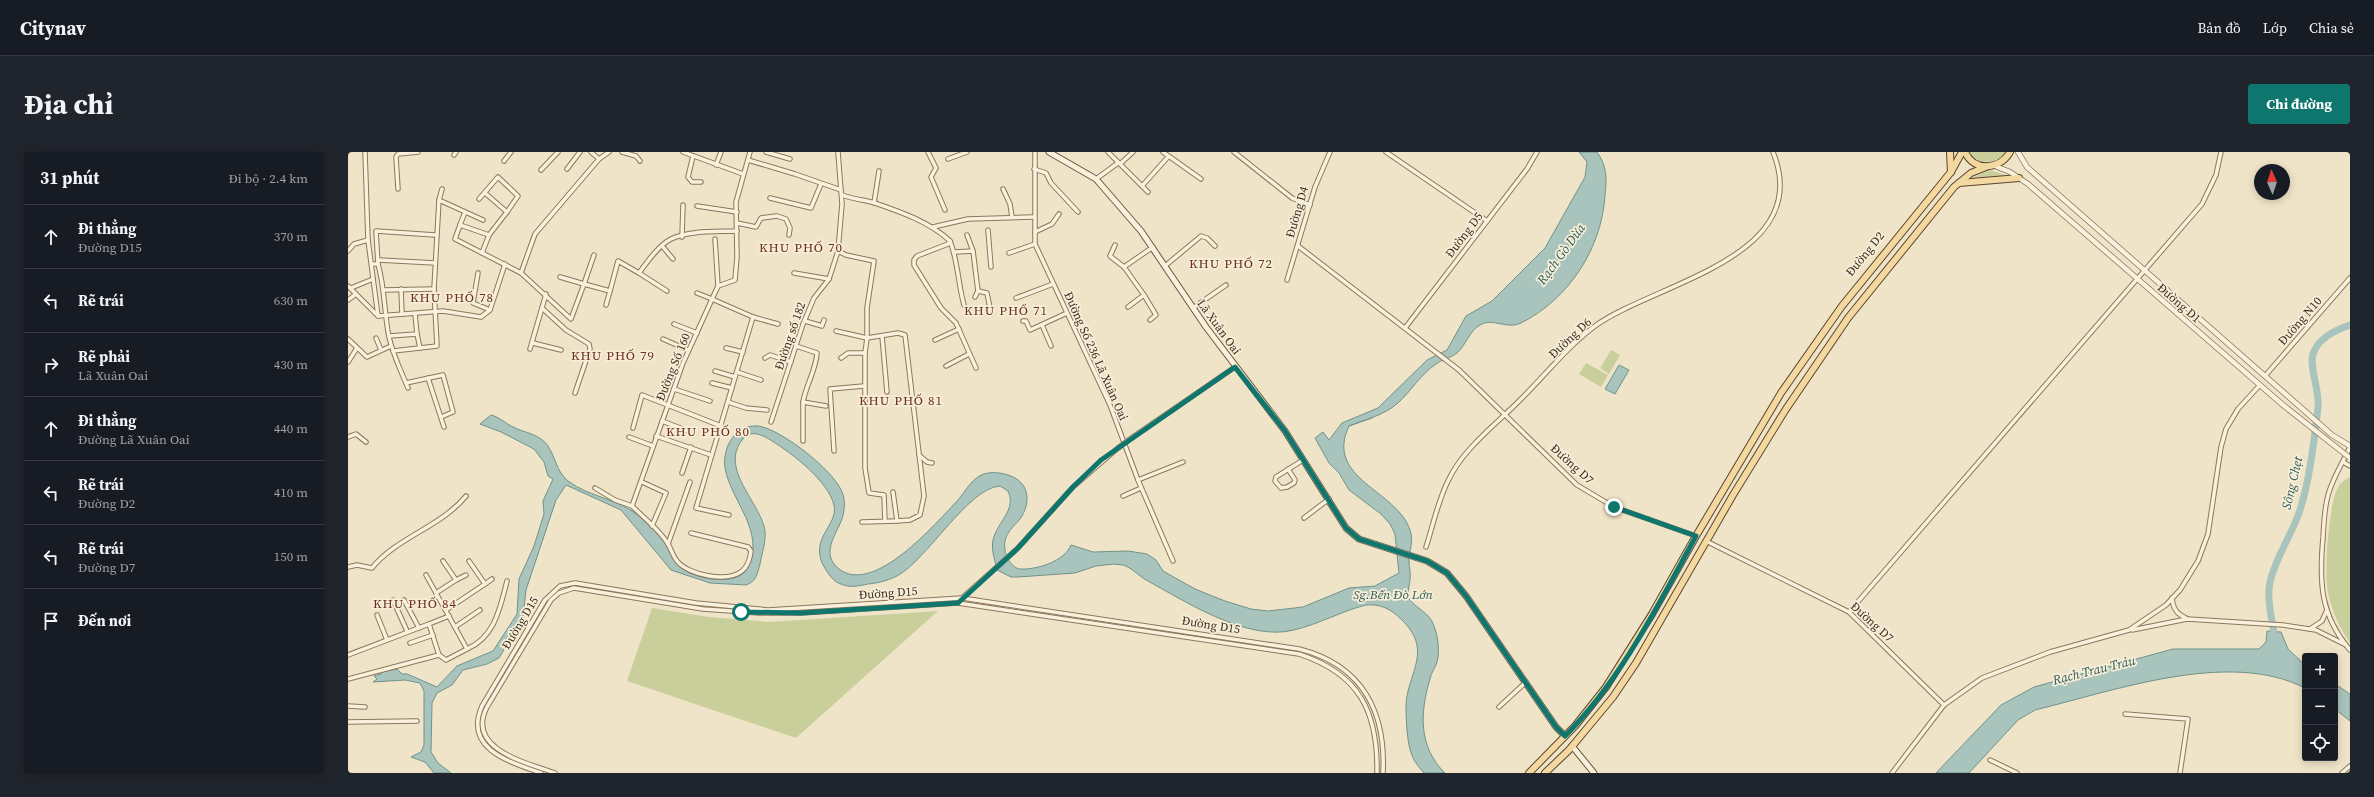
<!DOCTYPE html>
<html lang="vi">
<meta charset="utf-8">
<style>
body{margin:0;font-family:"Source Serif 4",serif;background:#20242c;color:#f1f3f6}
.controls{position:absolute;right:12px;bottom:12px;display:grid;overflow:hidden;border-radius:4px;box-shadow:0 2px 10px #0003}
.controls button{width:36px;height:36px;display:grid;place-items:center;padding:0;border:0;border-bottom:1px solid #363941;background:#171b24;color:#f1f3f6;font:20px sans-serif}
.compass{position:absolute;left:1906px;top:12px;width:36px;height:36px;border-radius:50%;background:#171b24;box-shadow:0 2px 10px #0003;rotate:357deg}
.stop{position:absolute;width:12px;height:12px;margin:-9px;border:3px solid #0f766e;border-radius:50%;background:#fff}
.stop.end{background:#0f766e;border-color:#fff;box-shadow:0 1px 4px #0008}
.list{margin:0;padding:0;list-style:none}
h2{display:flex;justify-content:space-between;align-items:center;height:52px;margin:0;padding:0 16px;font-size:17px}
h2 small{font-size:13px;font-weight:400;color:#9ea1a6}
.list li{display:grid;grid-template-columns:26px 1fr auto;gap:12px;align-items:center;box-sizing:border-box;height:64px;padding:0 16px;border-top:1px solid #363941}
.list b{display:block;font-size:15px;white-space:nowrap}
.list p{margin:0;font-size:13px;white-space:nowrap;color:#9ea1a6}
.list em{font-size:13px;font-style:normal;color:#9ea1a6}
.icon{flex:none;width:22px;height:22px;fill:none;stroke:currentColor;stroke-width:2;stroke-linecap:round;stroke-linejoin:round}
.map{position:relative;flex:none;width:2002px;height:621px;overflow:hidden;border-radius:4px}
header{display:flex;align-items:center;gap:24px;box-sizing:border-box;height:56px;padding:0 20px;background:#171b24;border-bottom:1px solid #363941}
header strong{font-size:19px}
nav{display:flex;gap:22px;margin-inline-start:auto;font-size:14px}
.intro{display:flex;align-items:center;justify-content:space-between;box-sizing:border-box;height:96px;padding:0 24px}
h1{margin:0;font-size:28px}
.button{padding:10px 18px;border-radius:4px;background:#0f766e;color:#fff;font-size:14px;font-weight:700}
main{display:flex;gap:24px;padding:0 24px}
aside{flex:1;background:#171b24;border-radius:4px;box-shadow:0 2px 10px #0003}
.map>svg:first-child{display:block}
.green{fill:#c9cf9b}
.water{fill:#a9c4bc;stroke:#6f938a}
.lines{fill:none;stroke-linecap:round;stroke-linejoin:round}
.stream{stroke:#6f938a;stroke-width:1}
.river{stroke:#a9c4bc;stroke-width:7}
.minor-casing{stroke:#8d765c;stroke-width:5.5}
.tertiary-casing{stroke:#8d765c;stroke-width:6}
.secondary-casing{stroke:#6f573f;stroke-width:7}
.primary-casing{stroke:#5b4430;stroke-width:8}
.minor{stroke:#faf1dc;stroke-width:3.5}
.tertiary{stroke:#faf1dc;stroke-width:4.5}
.secondary{stroke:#faf1dc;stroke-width:5}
.primary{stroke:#f3d9a0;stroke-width:6}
.minor-bridge-casing{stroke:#8d765c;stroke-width:5.5;stroke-linecap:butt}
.tertiary-bridge-casing{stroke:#8d765c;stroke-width:6;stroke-linecap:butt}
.minor-bridge{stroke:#faf1dc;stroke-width:3.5}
.tertiary-bridge{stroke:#faf1dc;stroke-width:4.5}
.route{stroke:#0f766e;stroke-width:5}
.labels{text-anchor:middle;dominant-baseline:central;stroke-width:3.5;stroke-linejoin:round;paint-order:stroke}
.street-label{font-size:12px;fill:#3d2e20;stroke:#f7eed8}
.neighbourhood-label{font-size:13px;letter-spacing:1px;fill:#6b2e1e;stroke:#f7eed8}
.water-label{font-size:13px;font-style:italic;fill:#2f5d5a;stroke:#f7eed8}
</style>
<header>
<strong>Citynav</strong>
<nav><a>Bản đồ</a><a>Lớp</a><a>Chia sẻ</a></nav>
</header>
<div class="intro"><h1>Địa chỉ</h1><a class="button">Chỉ đường</a></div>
<main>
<aside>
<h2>31 phút<small>Đi bộ · 2.4 km</small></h2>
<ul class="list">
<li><svg class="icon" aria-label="ahead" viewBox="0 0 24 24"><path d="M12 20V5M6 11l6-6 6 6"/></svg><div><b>Đi thẳng</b><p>Đường D15</p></div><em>370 m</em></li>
<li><svg class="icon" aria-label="left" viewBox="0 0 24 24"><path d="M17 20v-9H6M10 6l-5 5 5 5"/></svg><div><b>Rẽ trái</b></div><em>630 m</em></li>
<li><svg class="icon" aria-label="right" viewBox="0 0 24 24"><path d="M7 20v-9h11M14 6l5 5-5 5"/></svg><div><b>Rẽ phải</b><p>Lã Xuân Oai</p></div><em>430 m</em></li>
<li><svg class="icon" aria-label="ahead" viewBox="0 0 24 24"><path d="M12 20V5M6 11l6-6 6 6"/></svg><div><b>Đi thẳng</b><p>Đường Lã Xuân Oai</p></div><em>440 m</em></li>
<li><svg class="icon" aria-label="left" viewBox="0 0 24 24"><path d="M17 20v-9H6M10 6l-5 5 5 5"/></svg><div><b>Rẽ trái</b><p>Đường D2</p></div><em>410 m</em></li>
<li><svg class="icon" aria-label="left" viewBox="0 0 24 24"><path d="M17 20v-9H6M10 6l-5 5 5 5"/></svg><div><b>Rẽ trái</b><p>Đường D7</p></div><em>150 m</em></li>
<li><svg class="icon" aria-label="arrive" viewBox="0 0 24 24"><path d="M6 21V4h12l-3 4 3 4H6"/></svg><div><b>Đến nơi</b></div></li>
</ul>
</aside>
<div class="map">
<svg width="2002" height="621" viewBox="0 0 2002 621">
<rect width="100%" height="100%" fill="#f0e4c8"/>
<g class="green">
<path d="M1621,0H1657C1648,13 1630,13 1621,0Z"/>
<polygon points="1642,18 1660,24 1624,26"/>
<polygon points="1263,198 1272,203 1261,222 1252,216"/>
<polygon points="1238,211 1260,223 1253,235 1231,222"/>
<path d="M2002,325V491C1991,475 1984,459 1980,441C1976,421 1980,348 1992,332C1995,329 1999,327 2002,325Z"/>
<polygon points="304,456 361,465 421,470 590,459 448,586 279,529"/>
</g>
<g class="water">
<path d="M1231,0H1249C1259,14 1259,26 1257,43C1254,96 1221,147 1173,171C1159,178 1144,165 1132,173C1122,178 1118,193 1109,201C1103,206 1094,207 1088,212C1073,222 1063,239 1050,251C1035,264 1018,267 1001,274C976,327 1049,338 1062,378C1066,389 1061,399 1061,409C1061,415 1063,421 1062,427C1062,433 1059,439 1060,445C1066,456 1082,460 1086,474C1090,484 1092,500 1089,510C1087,516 1083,521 1082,527C1072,560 1070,595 1097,621H1076C1072,616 1066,610 1064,603C1059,593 1058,566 1058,554C1059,520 1087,499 1052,466C1041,456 1032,452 1018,453C994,459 971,472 946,478C899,490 837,449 798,428C790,423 784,416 775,413L766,412L748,414L727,421L670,425H663L649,418C647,408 643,399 645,388C649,370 669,358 660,339L652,334C620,336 579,408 549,424C539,429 530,431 520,432C511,434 501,436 493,432C486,430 482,424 478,418C458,387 491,374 486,353C480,329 445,302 424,289C415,283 403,277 395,287C370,316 413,351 417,379C418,390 414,401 412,412C409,422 409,429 398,433L362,431L323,418L273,358L218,333L208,348L178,438L175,465L151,506L139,512L115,518L104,533L89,541L84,551L83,600L90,611L103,621H86L77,610L63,605L73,600L76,593V539L72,531L57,528L25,530L29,527L26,524L33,522V520L49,517L54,522H59L89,535L109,514L145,499L169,462L171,427L186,394L196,362L195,349L205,327L200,324L196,310L186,297L153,280L132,272L143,263C151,265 157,271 165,275C177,281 192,282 200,294C208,306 208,319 220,329C241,345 272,347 292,365C301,373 310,381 317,391C331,411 329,419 357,426C370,428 391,430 399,417C419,380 383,350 377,316C374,296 387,272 410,274C432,276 495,324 496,347C497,353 496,361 494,367C488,383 472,402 491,417C526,444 588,371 610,348C616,341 622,330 630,325C638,319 651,320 660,323C681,329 684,350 672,367C668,372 662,377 659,383C653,395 659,413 671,417C688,418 716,410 723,393L745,400L780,399L799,402L808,408L815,419L847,437L877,449L903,457L920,459L955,455L1001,436L1027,434L1051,421L1047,382L1042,372L1033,362L1001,338L991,321L981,311L967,286L975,280L981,288L994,271L1030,256L1079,208L1099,198L1118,164L1144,149L1197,96L1237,25L1239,10Z"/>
<polygon points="1271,213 1281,218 1267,242 1257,237"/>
<path d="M1919,479L1933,480L1940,497L1957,513V536C1881,497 1766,539 1687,558L1670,568L1621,621H1588L1653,553L1686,535L1825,497H1911L1918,490Z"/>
<polygon points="1987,532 2002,542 2002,569 1987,557"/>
</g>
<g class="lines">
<polyline class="stream" points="1001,274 1024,266"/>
<path class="river" d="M1927,488C1925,470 1918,448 1922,430C1928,404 1944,383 1952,358C1962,327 1966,288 1970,256C1972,239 1961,216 1965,202C1970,186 1987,178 2002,173"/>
<g class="minor-casing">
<g id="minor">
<polyline points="17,0 20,88 30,164"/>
<polyline points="274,0 288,4 292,9"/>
<polyline points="335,0 395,22"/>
<polyline points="418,0 442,7"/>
<polyline points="580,0 588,16 583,25 597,58"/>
<polyline points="687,0 687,92 762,253 790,328 825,409"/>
<polyline points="760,0 800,40"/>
<polyline points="815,0 853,27"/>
<polyline points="886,0 944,46 962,53"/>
<polyline points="1038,0 1139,69"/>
<polyline points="106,3 108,0"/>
<polyline points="345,4 340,25 344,30 353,30"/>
<polyline points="251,7 261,0"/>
<polyline points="600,7 619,0"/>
<polyline points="400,8 447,22 493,38"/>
<polyline points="156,9 163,0"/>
<polyline points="772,12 785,0"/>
<polyline points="368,13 373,0"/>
<polyline points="219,17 232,0"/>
<polyline points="686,17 698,21 703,31 730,60"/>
<polyline points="193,18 210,0"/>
<polyline points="748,27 770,11"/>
<polyline points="794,34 820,5"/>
<polyline points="50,37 48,5 50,2 70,0"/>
<polyline points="655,37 662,52 664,65"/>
<polyline points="137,41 159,60 141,83"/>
<path d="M494,43C505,47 516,48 527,51C553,60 582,70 602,89L600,92L569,104L566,108V113L593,156L608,171L628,216"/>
<polyline points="422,46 463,56 473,32"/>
<polyline points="131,47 150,25 170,44 159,60"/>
<polyline points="91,48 94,37"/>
<polyline points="526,51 531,19"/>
<polyline points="349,54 389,60"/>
<polyline points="117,60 112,73 141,83 134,101"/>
<polyline points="389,71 408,75 413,66 429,64 438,67 442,76 441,83"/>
<path d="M112,73L107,87L173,121L223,167L236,132L262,139L270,109L291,121C299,110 311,93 323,87C342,78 368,80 389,79"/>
<polyline points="585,75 620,67 685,65"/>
<polyline points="640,78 643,115"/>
<polyline points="687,80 704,72 711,62"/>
<polyline points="619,83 625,99"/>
<polyline points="334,85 335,53"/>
<polyline points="367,87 370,134"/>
<path d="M602,89C610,109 610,132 616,153"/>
<polyline points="767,93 762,104 776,115"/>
<polyline points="950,94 1111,218 1229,333 1266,355 1348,384"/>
<polyline points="315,95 325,107"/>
<polyline points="0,99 6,92 20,88"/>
<polyline points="490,99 498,103 526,109 519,156 519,186 550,181 557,183 576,344 572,363 562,368 549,369 545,340"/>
<polyline points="607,100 625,99 630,139 627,145"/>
<polyline points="661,101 687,92"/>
<polyline points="31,108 87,111"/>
<path d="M24,112H30C37,136 36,161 41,185C45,203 53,219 60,236"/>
<polyline points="30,112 28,79 87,83"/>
<polyline points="817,114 853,84 859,86 867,94"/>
<polyline points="130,121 125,151 142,158 157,112"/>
<polyline points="173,121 187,82 251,7 243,0"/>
<polyline points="291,121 319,139"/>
<polyline points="446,121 481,127"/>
<polyline points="212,125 236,132 246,103"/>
<polyline points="939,128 967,35 982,0"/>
<polyline points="0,134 30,164 95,159 133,165 142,158"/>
<polyline points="3,136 25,127"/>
<polyline points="53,137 54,162"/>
<polyline points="36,138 86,137"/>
<polyline points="630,139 639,141 643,161"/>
<polyline points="349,141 364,147"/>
<polyline points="796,143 808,163 802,168"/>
<polyline points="668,146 705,132"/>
<polyline points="364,147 405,165 430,172"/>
<polyline points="0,148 8,142"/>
<polyline points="258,153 262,139"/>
<polyline points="780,155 796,143 776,115 805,95"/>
<polyline points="194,156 218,178 241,192 242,197 227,241"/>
<polyline points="845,156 878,133"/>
<polyline points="67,162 69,182"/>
<polyline points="457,169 474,174 476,168"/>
<polyline points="675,169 678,169 682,178 719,161"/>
<polyline points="326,172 349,181"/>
<polyline points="694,173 703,194"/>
<polyline points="1057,176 1179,17 1189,0"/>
<polyline points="488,179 519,186 517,201 517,316 521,341 536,343 537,369"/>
<polyline points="41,184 69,182 72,196"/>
<polyline points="534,184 539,240"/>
<polyline points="28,186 33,198"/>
<polyline points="0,187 19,205 43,194"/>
<polyline points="315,187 340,198"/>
<polyline points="587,188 611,177"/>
<polyline points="185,191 213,198"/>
<path d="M448,194L469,201C468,218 458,233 455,250L478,254"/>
<polyline points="378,196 395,200"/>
<polyline points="182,197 198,142"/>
<polyline points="45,199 89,194 86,137 91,48 135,68"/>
<polyline points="417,206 422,203 443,210"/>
<polyline points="493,206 500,201 517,201"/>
<polyline points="0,210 9,196"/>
<polyline points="598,214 621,202"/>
<polyline points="367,219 387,225"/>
<polyline points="389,220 413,228"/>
<polyline points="1917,224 2002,126"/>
<polyline points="80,226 96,275"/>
<polyline points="58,231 95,223 105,260 93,265"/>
<polyline points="364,231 384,236"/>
<polyline points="326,237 362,249"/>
<polyline points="380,250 398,256 419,258"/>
<polyline points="314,269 340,279"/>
<polyline points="423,270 455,172 466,146 481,127 490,99 494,52 490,0"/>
<polyline points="285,276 294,243 373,274"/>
<polyline points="308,284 363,303"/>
<polyline points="0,285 8,282 18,290"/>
<polyline points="281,285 305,294"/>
<polyline points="782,287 887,215"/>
<polyline points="455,289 455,250"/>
<path d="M2002,295C1995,310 1986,324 1981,340C1976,355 1976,370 1975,386C1971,430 1972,463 2002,498"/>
<polyline points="486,299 482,237 516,234"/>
<polyline points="571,303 579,310 584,311"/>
<polyline points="1995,310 2002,314"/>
<polyline points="940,317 947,328 946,331 939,335 933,336 927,329 928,325 955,308"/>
<polyline points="334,321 343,295"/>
<polyline points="790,328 835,310"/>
<polyline points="294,330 318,341 304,374"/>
<polyline points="247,336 267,348 284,354"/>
<polyline points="775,344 793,336"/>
<polyline points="381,363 348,356 405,165"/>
<polyline points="956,366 981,347"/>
<polyline points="514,370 549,369"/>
<path d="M343,381L400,395L403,399C402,407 400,414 394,419C379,431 340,423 329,409C325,404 323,397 320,392C312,378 296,366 284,354L335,211L370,134L387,128L389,105L388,50L402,0"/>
<polyline points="1360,390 1501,460 1596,553"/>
<polyline points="320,392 342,330"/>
<path d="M1078,395C1085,373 1090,349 1100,329C1115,296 1150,271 1174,246C1198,222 1220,194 1247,174C1306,131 1468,106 1425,0"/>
<path d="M0,415L9,413L24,416C49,385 93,375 118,344"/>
<polyline points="108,428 118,423"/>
<polyline points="137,432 144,427"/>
<polyline points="88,441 108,428 95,409"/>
<polyline points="614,446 670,396 725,335 770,296"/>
<path d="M1824,446C1825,457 1829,462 1838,466"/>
<polyline points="45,448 59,479"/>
<polyline points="56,448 71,476"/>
<polyline points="98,458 137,432 121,409"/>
<polyline points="1501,460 1854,52 1868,23 1873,0"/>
<polyline points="29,463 39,488"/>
<polyline points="81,472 101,464"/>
<polyline points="107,475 132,458"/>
<polyline points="1962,477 1974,469 1979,458"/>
<polyline points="1784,478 1839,467 1935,473 1968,478 1998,493"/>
<polyline points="62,491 85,483"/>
<path d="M119,497C147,485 152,456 159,429"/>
<polyline points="0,503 81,472 91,503"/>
<polyline points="0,527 91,503 98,508 119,497 78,423"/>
<polyline points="0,554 17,555"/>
<polyline points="1151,555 1178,530"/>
<polyline points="1777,562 1840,567 1832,621"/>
<polyline points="0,570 69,569"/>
<polyline points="1642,608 1669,621"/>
<path d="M193,621C162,610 115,597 134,554L197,448L212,434L227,431L348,451L420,458L614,446L951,497C1014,513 1038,559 1035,621"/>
<path d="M207,621C179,611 117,597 139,555L203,448L211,441L226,436L355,457L411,461H453L610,451L951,502C1012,522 1030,560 1029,621"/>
<polyline points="1544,621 1596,553 1634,526 1702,500 1781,478 1818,453 1832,438 1850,409 1860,382 1873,295 1878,277 1890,257 1911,234"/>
<polyline points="1994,621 2002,614"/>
</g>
</g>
<g class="tertiary-casing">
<g id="tertiary">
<polyline points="1670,0 1679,15 1984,283 2002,294"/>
<polyline points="1647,14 1662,20 1680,32 1935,253"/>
</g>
</g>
<g class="secondary-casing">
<g id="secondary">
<polyline points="701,0 748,27 793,79 858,175 937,279 998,376 1011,387 1079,409 1099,421 1118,444 1208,575 1217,584"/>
<polyline points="1224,594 1246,621"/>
</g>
</g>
<g class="primary-casing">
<g id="primary">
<polyline points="1602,0 1603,20"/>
<path d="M1617,0C1626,20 1652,18 1662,0"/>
<polyline points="1611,31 1671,26"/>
<polyline points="1181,621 1227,574 1258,535 1304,462 1348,384 1433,241 1494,154 1603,20 1614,0"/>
<polyline points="1197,621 1221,598 1265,545 1288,511 1385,343 1438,257 1500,166 1606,35 1623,21 1638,15"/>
</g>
</g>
<use href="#minor" class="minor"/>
<use href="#tertiary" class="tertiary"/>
<use href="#secondary" class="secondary"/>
<use href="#primary" class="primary"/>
<g class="minor-bridge-casing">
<polyline id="minor-bridge" points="770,296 782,287"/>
</g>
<g class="tertiary-bridge-casing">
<polyline id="tertiary-bridge" points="1935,253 2002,306"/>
</g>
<use href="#minor-bridge" class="minor-bridge"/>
<use href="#tertiary-bridge" class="tertiary-bridge"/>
</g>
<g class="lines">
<path class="route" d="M393,460L453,461L610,451L670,396L725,335L753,308L887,215L937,279L998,376L1011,387L1079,409L1099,421L1118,444L1208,575L1217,584C1273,528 1310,453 1348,384L1266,355"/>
</g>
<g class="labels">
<g class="street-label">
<text transform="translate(949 60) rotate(-74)">Đường D4</text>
<text transform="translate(1116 83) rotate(-53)">Đường D5</text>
<text transform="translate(1517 102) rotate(-51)">Đường D2</text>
<text transform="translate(1831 151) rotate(41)">Đường D1</text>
<text transform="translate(1952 169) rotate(-49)">Đường N10</text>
<text transform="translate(871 175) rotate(54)">Lã Xuân Oai</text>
<text transform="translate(442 184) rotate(-71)">Đường số 182</text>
<text transform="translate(1222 186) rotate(-43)">Đường D6</text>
<text transform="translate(748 204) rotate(66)">Đường Số 236 Lã Xuân Oai</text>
<text transform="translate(325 215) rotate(-68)">Đường Số 160</text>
<text transform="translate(1224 312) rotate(42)">Đường D7</text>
<text transform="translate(540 441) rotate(-4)">Đường D15</text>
<text transform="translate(1524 470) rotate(42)">Đường D7</text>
<text transform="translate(172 471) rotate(-59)">Đường D15</text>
<text transform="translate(863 473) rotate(9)">Đường D15</text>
</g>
<g class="neighbourhood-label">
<text x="453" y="95">KHU PHỐ 70</text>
<text x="883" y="111">KHU PHỐ 72</text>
<text x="104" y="145">KHU PHỐ 78</text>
<text x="658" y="158">KHU PHỐ 71</text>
<text x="265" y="203">KHU PHỐ 79</text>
<text x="553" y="248">KHU PHỐ 81</text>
<text x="360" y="279">KHU PHỐ 80</text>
<text x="67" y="451">KHU PHỐ 84</text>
</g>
<g class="water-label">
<text transform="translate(1213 102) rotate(-54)">Rạch Gò Dừa</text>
<text transform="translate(1944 331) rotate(-77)">Sông Chẹt</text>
<text x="1045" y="442">Sg.Bến Đò Lớn</text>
<text transform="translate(1746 518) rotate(-14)">Rạch Trau Trảu</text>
</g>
</g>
</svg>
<div class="controls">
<button>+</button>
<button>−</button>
<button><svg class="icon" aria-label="locate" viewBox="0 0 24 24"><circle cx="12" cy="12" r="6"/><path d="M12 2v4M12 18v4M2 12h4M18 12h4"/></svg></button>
</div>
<svg class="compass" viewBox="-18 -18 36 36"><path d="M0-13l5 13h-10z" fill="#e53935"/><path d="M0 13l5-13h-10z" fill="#9ea1a6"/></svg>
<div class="stop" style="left:393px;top:460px"></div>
<div class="stop end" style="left:1266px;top:355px"></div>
</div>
</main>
